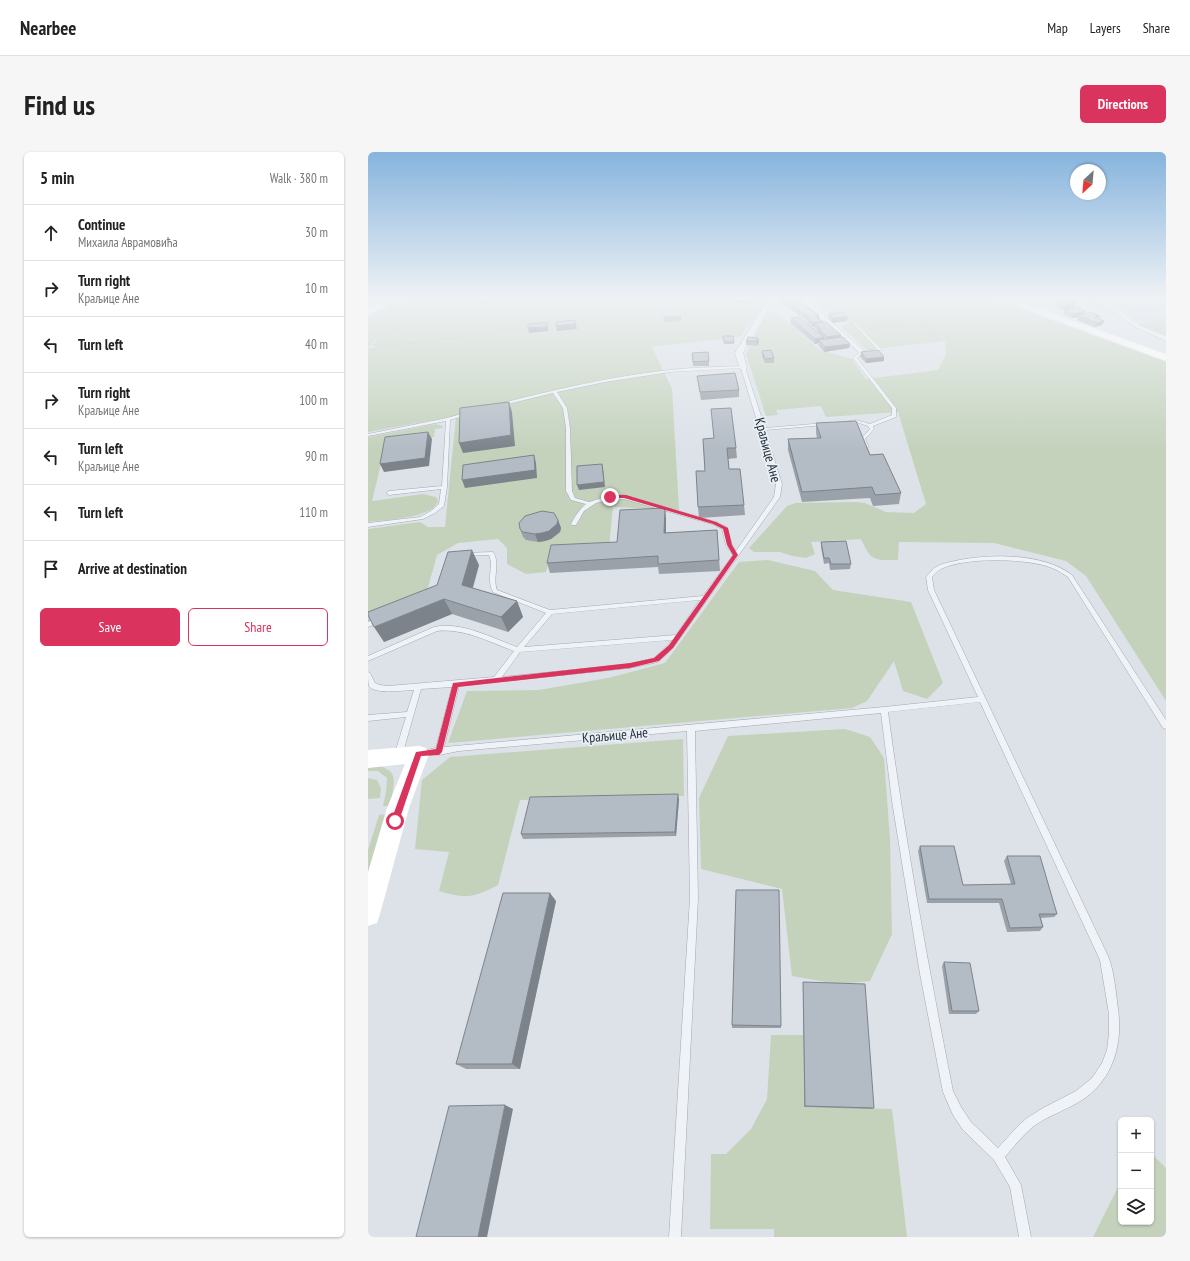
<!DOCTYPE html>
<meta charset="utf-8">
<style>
body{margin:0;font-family:"PT Sans Narrow",sans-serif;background:#f6f6f6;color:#222}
.controls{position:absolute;right:12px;bottom:12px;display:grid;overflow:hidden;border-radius:6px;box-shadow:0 1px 3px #0004}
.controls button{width:36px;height:36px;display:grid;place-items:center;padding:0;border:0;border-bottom:1px solid #e0e0e0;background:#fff;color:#222;font:20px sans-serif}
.compass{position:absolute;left:702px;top:12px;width:36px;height:36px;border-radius:50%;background:#fff;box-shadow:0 1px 3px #0004;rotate:206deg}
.stop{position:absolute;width:12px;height:12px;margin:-9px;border:3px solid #da335d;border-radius:50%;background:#fff}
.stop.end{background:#da335d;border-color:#fff;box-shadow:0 1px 4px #0008}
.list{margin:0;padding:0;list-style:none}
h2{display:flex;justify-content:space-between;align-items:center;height:52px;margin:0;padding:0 16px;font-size:17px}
h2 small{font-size:13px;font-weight:400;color:#767676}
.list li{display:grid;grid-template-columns:26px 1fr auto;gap:12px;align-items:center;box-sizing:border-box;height:56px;padding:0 16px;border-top:1px solid #e0e0e0}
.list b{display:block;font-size:15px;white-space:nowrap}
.list p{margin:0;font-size:13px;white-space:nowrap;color:#767676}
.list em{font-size:13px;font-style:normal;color:#767676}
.actions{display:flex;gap:8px;padding:12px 16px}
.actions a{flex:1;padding:9px 0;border:1px solid #da335d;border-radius:6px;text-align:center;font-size:14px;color:#da335d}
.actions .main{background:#da335d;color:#fff}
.icon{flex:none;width:22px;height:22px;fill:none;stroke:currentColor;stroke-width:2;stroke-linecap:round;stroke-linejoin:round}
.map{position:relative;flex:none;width:798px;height:1085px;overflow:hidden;border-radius:6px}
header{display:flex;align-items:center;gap:24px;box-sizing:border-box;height:56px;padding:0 20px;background:#fff;border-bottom:1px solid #e0e0e0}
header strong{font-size:19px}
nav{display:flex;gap:22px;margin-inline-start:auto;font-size:14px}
.intro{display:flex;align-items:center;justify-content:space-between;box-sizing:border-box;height:96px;padding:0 24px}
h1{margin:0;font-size:28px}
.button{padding:10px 18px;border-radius:6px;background:#da335d;color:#fff;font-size:14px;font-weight:700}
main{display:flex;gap:24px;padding:0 24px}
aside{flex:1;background:#fff;border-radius:6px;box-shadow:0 1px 3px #0004}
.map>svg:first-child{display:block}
.built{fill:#cad1da}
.green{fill:#c4d2bc}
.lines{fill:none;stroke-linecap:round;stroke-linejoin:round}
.lane-casing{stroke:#a1a9b2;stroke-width:1}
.street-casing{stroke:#a1a9b2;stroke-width:1}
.path{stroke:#bac0c6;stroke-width:1.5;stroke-dasharray:1.5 1.5;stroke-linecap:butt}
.lane{fill:#eff2f6;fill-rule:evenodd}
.street{fill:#eff2f6;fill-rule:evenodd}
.secondary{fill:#fff;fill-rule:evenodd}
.wall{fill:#9aa1a9}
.shaded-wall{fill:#7d838a}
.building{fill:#b3bbc5;stroke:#7d838a}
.route{fill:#da335d}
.labels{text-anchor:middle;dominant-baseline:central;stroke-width:3.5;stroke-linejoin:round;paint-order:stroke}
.street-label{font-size:14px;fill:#24313f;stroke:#ebf0f5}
</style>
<header>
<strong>Nearbee</strong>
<nav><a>Map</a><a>Layers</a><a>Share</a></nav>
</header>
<div class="intro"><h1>Find us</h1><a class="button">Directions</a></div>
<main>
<aside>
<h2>5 min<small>Walk · 380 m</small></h2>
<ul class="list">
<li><svg class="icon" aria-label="ahead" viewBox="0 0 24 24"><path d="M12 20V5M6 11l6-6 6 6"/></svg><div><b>Continue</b><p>Михаила Аврамовића</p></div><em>30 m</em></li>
<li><svg class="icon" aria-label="right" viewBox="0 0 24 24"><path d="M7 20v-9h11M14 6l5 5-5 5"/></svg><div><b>Turn right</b><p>Краљице Ане</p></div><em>10 m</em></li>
<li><svg class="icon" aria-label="left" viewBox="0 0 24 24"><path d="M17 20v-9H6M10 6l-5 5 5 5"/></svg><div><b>Turn left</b></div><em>40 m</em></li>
<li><svg class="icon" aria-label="right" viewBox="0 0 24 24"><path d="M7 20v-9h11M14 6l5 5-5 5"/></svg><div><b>Turn right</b><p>Краљице Ане</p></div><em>100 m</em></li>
<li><svg class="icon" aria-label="left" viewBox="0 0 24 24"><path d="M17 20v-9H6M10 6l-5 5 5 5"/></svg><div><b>Turn left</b><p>Краљице Ане</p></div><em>90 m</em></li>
<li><svg class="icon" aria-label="left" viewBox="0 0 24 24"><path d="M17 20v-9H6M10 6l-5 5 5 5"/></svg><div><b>Turn left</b></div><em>110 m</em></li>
<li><svg class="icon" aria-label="arrive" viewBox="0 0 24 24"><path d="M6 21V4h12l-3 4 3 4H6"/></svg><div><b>Arrive at destination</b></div></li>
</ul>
<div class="actions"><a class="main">Save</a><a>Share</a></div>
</aside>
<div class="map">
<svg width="798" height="1085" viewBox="0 0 798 1085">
<rect width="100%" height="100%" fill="#dce2e8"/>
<polygon class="built" points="735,146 798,146 798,169 772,171"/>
<g class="green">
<polygon points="45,146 401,146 372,185 284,195 304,237 311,358 245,355 241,395 183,401 178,420 158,422 139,412 139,396 130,387 90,391 69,403 59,439 0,476 0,377 52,370 60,375 77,375 88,264 0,280 0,196 8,195 8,188 0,194 0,163"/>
<path d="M442,146H622L798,210V549L718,424L698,409L626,391L531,390L530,408C505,408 504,410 493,387L443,390L447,402L438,406L424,404L412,400H386L381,396L419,354L428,351L489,350L497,351L518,360L546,361L558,352L530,260L458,265L453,254L408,258L410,263L398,264L378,202L397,163L403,160L410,161L452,198L484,207L498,227L570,218L578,202L577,189L499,198L472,174L480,172L477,162L464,164Z"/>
<path d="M703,146H723L746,164C730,159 719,151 703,146Z"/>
<polygon points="798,169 798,186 769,172"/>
<path d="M68,272L74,274L75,276L67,277L66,285L18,291L4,349L55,342L68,345L70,348C69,366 15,368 0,370V285Z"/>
<polygon points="400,408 447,419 465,438 543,450 575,531 559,547 535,539 526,509 499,549 484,556 80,591 99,539 171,538 240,526 297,511 371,410"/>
<polygon points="477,577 502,585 516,606 522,687 524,782 502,829 469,832 424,824 414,737 333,717 331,646 360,584"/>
<path d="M315,587L316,644L152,648L130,733C105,746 98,747 71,739L81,700L47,697L54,628L82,605Z"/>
<path d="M0,611C35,618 25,627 23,654H15L18,640L19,626L10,619H0Z"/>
<polygon points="0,626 9,628 13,636 12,646 0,647"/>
<polygon points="19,662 0,727 0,698 11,663"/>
<polygon points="403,883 435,883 436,955 524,957 539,1085 406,1085 406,1077 342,1077 343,1002 358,1002 383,977 399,947"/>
<polygon points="783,1001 798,1016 798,1085 725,1085 753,1029 753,1070 783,1070"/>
</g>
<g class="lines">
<g class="lane-casing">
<g id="lane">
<polygon points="487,170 514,198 495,201 489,206 528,256 528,265 505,274 506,277 497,287 501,295 499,296 497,295 493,287 502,277 500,274 488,270 479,271 477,270 488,268 502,272 524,263 524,256 485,206 493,199 509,197 486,172"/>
<path d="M375,214L377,215L397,276L457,271L459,272L457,273L397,278L414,332L412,345L305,496L290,510L262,516L91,534L76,595L516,555L610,545L560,438L558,425L559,424C562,421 564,417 568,415C574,411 584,410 591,408C625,402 675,401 704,423L798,568V577L795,576L700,425C695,422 690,418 684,416C660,406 596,405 573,417C569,419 567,422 564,425L566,438L740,804C746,818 748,841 750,857C755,892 745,928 714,948C699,958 681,963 666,974C655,983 646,994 637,1005L653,1033L663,1085H651L642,1035L626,1008L595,978L585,963L575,940L552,822L524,649L513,561L327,579L330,746L313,1085H301L322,746L319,579L91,599L71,603L69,602L51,605L48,604L47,602L48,600L68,596L84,535L53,537L34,604L33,606L30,607L27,606L26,604L38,565L0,569V563L39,560L46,538C36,538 7,543 1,534C0,530 0,524 0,520L2,521L7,531L12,533L20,534L126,525L146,499C121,490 96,476 69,479L0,509V504L66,475C93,469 124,486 149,495L178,461L125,440C118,427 126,415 121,403L96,404L93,402L94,401L125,400C133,412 124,425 129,438L182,458L335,444L365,403L358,393L354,377L344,372L256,347L240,348L228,351L216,359L208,373H204L203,372C207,364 211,358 218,352L203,348L198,339V276L195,256L185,241L132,254H130V252C190,237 249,223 311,217C332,215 354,215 375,214ZM373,216L408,332L406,345L368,399L364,393L359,375L348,370L256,343L240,344L221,350L207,346L204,339L202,276L199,256L189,240L237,230L302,220ZM332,448L308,483L156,495L184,462ZM304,488L301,492L286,506L262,512L134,525L152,500ZM612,550L732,808L741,862V881L739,898L734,911L724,926L708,939L675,956L659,966L649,975L630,996L603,970L593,955L585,939C560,813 537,687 520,560Z"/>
<polygon points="100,260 102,261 102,262 82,268 79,335 76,354 67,361 55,367 0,375 0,371 52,365 63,359 71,352 73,337 21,343 18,341 21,339 74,334 78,269 0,284 0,282 79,266"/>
<polygon points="11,465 13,465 16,467 15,469 0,475 0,470"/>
</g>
</g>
<g class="street-casing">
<g id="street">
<polygon points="401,146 407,146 375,201 379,215 378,217 372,217 367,201"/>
<polygon points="430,146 437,146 496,199 496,201 492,201"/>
<polygon points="725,146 733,146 773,174 798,184 798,189 769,176"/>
</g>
</g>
<g class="path">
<polyline points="268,146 289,155 298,166"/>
<polyline points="536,164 545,174"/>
<polyline points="527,165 535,174"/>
<polyline points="508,166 517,176"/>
<polyline points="518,166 526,175"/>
<polyline points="500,167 508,177"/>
<polyline points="206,171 329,157 335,154 332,146"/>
<polyline points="556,173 573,189"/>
<polyline points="176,174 191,172"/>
<polyline points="502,177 559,172"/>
<path d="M7,192C38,161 108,152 150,146"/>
<polyline points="0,193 8,193"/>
<polyline points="7,193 47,191 163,175"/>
</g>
<use href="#lane" class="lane"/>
<use href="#street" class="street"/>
<g class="secondary">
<polygon points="23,146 36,146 0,162 0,156"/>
<polygon points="628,146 642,146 798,202 798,209"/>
<polygon points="51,594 58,596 61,602 41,656 12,762 9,771 0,774 0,720 19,656 37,612 0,616 0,598"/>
</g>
</g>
<g class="wall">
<polygon points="410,146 428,146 451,167 454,170 473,186 482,192 481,196 456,200 450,193 451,191 447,192 422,171 423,166 450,180 450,179 447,176 447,175 445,175 439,170 439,169 410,148"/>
<polygon points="687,149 706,155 716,162 732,164 731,166 736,169 734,173 726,175 709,168 710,165 704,166 695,162 697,158 705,156 695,158 686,153"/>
<polygon points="461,162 479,169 464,171 460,166"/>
<polygon points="313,164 313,169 296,170 296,165"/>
<polygon points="355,184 366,190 366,192 356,192"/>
<polygon points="390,186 391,190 389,194 378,193 378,189"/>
<polygon points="394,199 406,206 406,211 397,211 394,204"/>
<polygon points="493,200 516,209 498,211 492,205"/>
<polygon points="324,201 341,209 341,214 325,214"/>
<polygon points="329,224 371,238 371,245 333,248"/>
<polygon points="448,271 502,303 533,341 531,352 505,354 502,346 434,350 420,298 420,287 449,286 448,281"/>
<polygon points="335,287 368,296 369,306 360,307 361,317 376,353 377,363 331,366 330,355 337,319"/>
<polygon points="298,366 298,381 349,378 352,419 291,422 290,415 182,421 179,411 249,390"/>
<polygon points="190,368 193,376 192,380 183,387 177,389 170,390 158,388 155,385 152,377"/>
<polygon points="453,390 483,412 482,417 462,418 461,411 456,412 453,395"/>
<polygon points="111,413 105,436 149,449 155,465 140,480 84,462 16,490 69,433"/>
<polygon points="311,647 308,684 155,687 153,682"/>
<polygon points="552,694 595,733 643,732 636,709 639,704 689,762 686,765 673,766 675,775 672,779 639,780 631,751 559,751 550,699"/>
<polygon points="188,749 152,917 98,917 88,912"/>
<polygon points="576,810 611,859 608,862 581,862 574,814"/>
<polygon points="435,830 506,956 504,957 436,955 435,834"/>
<polygon points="364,873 413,874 413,876 364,876"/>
</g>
<g class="shaded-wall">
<polygon points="655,146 663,146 655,148"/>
<polygon points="383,147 383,150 367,151 367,149"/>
<polygon points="707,151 706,156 695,158 697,153"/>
<polygon points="717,159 715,163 710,163 710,165 704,166 706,162"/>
<polygon points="451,163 451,168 447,164"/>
<polygon points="480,165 479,169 464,171 464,166"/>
<polygon points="207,168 209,177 189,179 188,174"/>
<polygon points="736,169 734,173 726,175 728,171"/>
<polygon points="179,170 180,175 180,179 161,181 160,176"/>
<polygon points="454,170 453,174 447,171 447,175 445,175 445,171"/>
<polygon points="473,183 473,188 458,190 459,185"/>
<polygon points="456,185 456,190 451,188 451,191 447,192 447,187"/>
<polygon points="390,186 391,190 389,194 389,189"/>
<polygon points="482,192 481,196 456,200 457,195"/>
<polygon points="516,205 516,209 498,211 498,207"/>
<polygon points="141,250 144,260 147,294 95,301 91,291"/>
<polygon points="60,280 64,287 61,314 16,320 12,312"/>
<polygon points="166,303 168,311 169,326 97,336 94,328"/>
<polygon points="234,312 235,317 237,335 211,338 209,333"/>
<polygon points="297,356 298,366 298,391 296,381"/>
<polygon points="190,368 193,376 192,380 183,387 177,389 170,390 167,382"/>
<polygon points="104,398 111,413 101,448 94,433"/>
<polygon points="76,447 84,462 16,490 6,475"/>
<polygon points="149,449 155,465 140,480 133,465"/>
<polygon points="310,642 311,647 308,684 307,680"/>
<polygon points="182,741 188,749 152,917 144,912"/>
<polygon points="137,953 145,957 119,1085 110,1085"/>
</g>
<g class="building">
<polygon points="365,146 382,146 383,147 367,149"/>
<polygon points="414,146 428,146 451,163 447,164 454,170 445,171 439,165 441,165"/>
<polygon points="698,147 707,151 697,153 687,149"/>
<polygon points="708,155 717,159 706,162 697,158"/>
<polygon points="475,160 480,165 464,166 461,162"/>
<polygon points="723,160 732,164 727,165 736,169 728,171 710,163"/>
<polygon points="313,164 313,166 296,167 296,165"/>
<polygon points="431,165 456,185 447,187 423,166"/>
<polygon points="207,168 208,172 188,174 188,170"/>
<polygon points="179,170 179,175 160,176 160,172"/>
<polygon points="458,170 473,183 459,185 453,180 454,180 450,178 453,177 447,171"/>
<polygon points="355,184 365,184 366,190 356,190"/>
<polygon points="380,185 390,186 389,189 378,189"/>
<polygon points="475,185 482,192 457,195 451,188"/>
<polygon points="403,198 406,206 397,207 394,199"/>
<polygon points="510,198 516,205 498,207 493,200"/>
<polygon points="340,200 341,209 325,210 324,201"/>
<polygon points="367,221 371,238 332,240 329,224"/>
<polygon points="141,250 143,283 91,291 92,256"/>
<polygon points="363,256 368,296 359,296 361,317 372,317 376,353 330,355 328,319 337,319 335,287 346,286 343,257"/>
<polygon points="488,269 502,303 515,302 533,341 507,343 504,335 434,340 420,287 453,286 448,271"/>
<polygon points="60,280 57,306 12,312 17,285"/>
<polygon points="166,303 167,318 94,328 95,313"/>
<polygon points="234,312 236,330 209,333 209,314"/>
<polygon points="297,356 296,381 349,378 351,408 290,412 290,404 179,411 183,393 249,390 252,358"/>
<polygon points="174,359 186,361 190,368 189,372 181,379 174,381 167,382 155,380 152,377 151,371 157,364"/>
<polygon points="478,389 483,412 463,412 461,406 456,406 453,390"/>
<polygon points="104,398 94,433 149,449 133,465 76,447 6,475 0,463 0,460 69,433 80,400"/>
<polygon points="310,642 307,680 153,682 162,645"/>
<polygon points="552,694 586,694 595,733 647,732 639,704 672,704 689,762 671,762 675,775 642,776 634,747 561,747"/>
<polygon points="368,738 411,738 413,874 364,873"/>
<polygon points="135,741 182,741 144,912 88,912"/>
<polygon points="576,810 602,811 611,859 584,859"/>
<polygon points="435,830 497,832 506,956 437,954"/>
<polygon points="137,953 110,1085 48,1085 81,954"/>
</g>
<linearGradient id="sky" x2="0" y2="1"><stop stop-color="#86b4dd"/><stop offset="0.49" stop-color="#eff2f5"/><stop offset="1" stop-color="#eff2f5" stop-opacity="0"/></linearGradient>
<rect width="798" height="298" fill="url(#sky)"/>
<polygon class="route" points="242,343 258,343 348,370 360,376 364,393 370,403 305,496 291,509 262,516 90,535 74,600 71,603 53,604 31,669 27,673 24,672 23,669 48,600 68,597 85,531 262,511 286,506 301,493 365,403 359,393 355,377 345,372 256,346 241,346"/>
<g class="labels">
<g class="street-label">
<text transform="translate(400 298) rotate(75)">Краљице Ане</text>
<text transform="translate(247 583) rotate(-5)">Краљице Ане</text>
</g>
</g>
</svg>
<div class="controls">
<button>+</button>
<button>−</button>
<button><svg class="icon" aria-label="layers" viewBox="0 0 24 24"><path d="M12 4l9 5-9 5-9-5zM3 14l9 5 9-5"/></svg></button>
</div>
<svg class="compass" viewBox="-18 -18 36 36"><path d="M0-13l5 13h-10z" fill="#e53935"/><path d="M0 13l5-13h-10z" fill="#767676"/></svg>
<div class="stop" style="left:27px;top:669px"></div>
<div class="stop end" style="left:242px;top:345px"></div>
</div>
</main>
